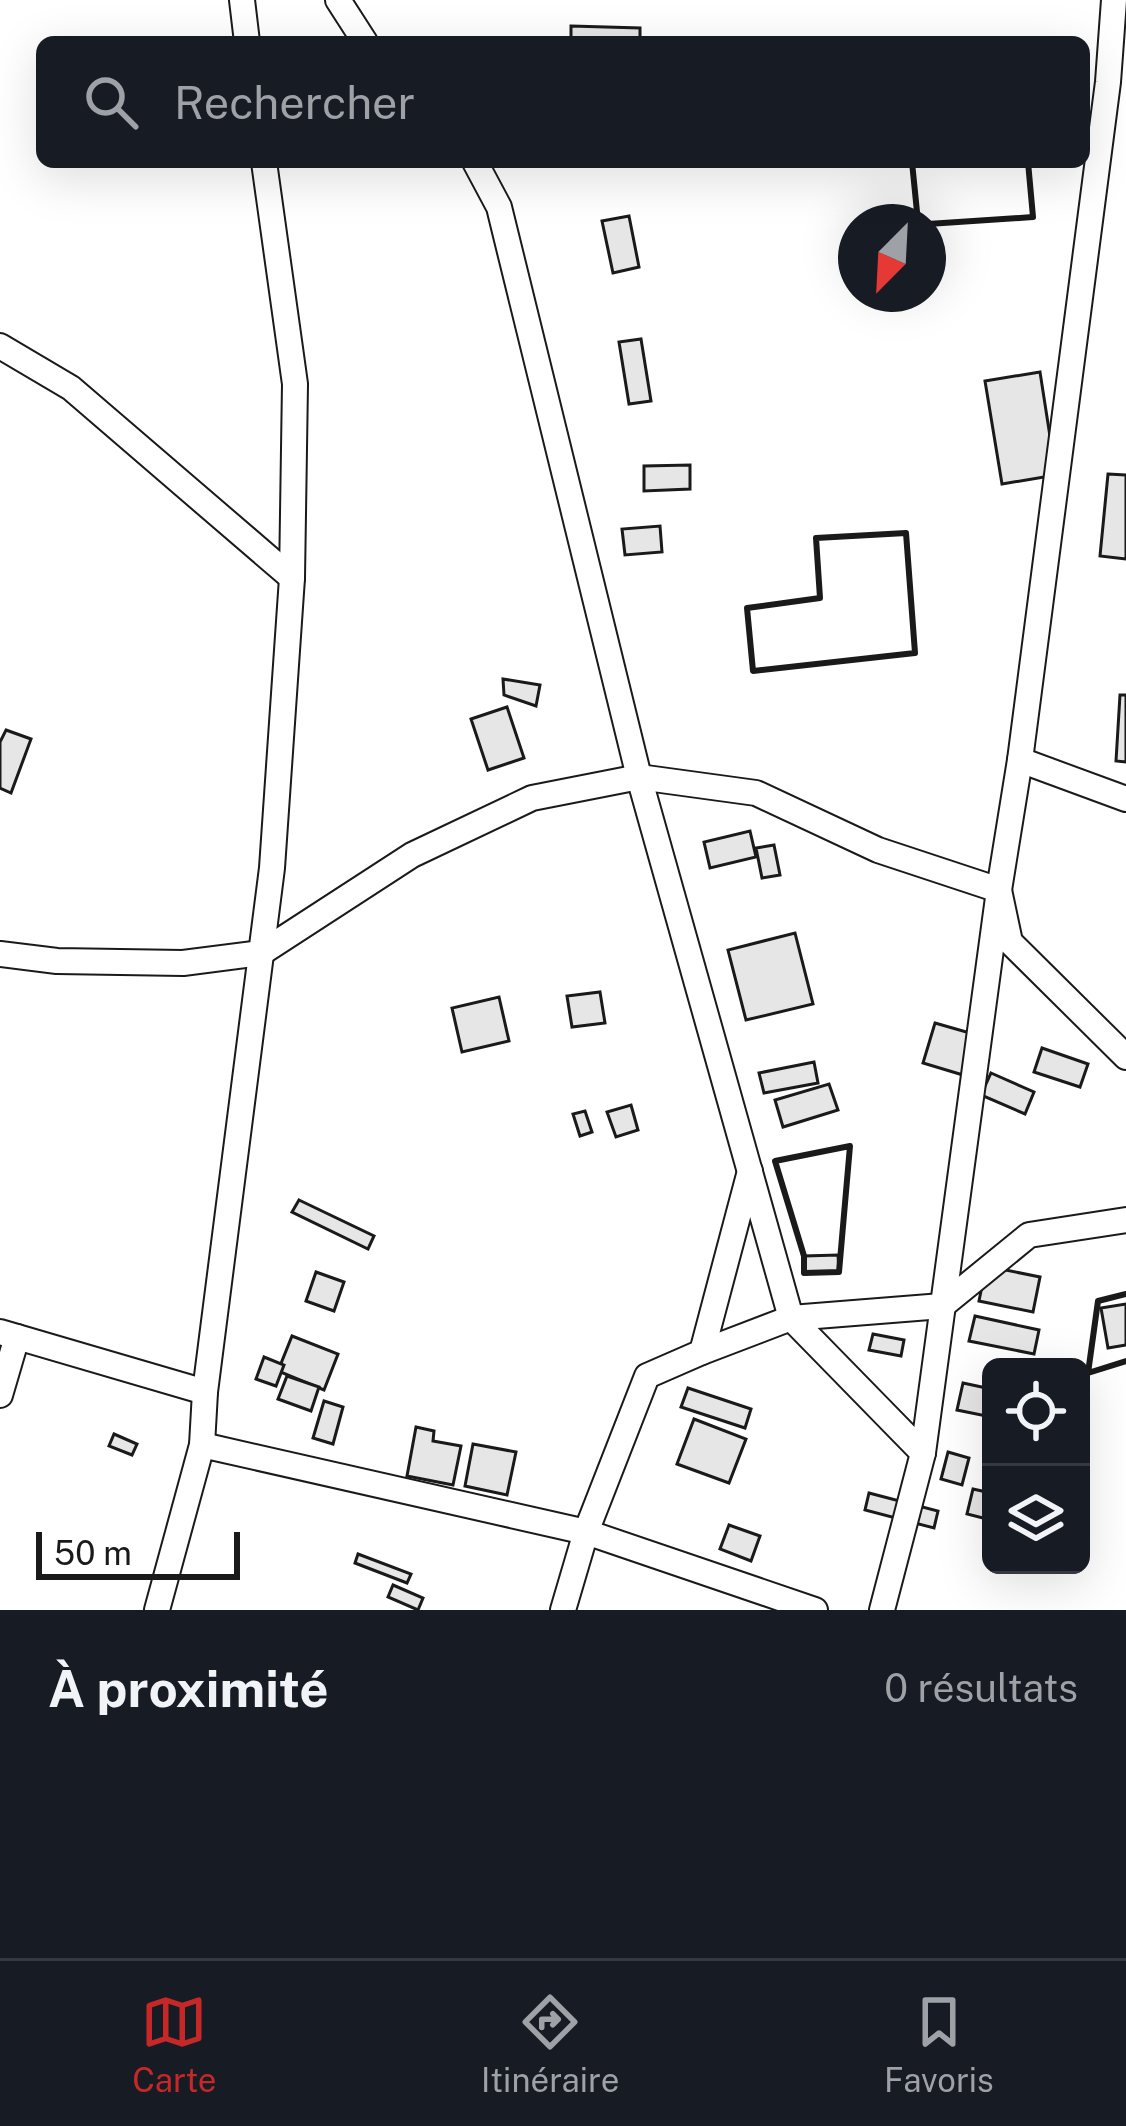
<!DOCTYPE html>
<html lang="fr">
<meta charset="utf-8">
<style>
body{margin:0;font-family:"Public Sans",sans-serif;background:#242831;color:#f1f3f6}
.controls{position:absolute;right:36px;bottom:36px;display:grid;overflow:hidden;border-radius:18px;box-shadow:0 12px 48px #0002}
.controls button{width:108px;height:108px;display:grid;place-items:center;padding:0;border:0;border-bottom:3px solid #363941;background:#171b24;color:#f1f3f6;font:60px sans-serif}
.compass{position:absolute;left:838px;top:204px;width:108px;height:108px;border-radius:50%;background:#171b24;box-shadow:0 12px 48px #0002;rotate:204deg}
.scale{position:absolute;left:36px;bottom:30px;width:204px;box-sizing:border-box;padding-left:12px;border:6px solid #1a1a1a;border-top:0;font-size:33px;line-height:42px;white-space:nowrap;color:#1a1a1a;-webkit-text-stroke:9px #fff;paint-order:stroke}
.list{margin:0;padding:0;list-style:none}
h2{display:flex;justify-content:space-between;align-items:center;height:156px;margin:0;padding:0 48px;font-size:51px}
h2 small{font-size:39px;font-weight:400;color:#9ea1a6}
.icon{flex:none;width:66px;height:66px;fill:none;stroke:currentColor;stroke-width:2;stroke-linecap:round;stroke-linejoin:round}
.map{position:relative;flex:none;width:1126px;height:1610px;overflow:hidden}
.search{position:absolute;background:#171b24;box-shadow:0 12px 48px #0002;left:36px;right:36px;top:36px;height:132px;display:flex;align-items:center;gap:30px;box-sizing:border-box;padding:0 42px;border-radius:18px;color:#9ea1a6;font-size:45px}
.sheet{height:348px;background:#171b24}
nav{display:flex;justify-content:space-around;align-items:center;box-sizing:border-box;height:168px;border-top:3px solid #363941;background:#171b24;font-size:33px;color:#9ea1a6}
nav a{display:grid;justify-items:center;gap:6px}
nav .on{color:#c62828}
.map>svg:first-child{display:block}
.building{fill:#e6e6e6;stroke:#1a1a1a;stroke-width:3}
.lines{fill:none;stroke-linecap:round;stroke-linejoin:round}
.street-casing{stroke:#1a1a1a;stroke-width:28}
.street{stroke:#fff;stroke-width:24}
.wall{stroke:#1a1a1a;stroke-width:6}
</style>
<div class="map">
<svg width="1126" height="1610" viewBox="0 0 1126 1610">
<rect width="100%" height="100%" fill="#fff"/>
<g class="building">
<polygon points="571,26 640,28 640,42 571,42"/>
<polygon points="629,216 639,267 613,273 602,221"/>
<polygon points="641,339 651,401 629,404 619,342"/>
<polygon points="1040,372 1056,475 1002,484 985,381"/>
<polygon points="690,465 690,489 644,491 644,466"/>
<polygon points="1108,474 1126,475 1126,559 1100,556"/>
<polygon points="660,526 662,552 625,555 622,529"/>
<polygon points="503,679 540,685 536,706 504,695"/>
<polygon points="1120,695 1126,695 1126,762 1116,761"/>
<polygon points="507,707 524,758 488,770 471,719"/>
<polygon points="6,730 31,739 11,793 0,788 0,742"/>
<polygon points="750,831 756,857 710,868 704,842"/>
<polygon points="774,845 780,875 762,878 756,848"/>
<polygon points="795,933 813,1004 746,1020 728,950"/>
<polygon points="600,992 605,1023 572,1027 567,996"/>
<polygon points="499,997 509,1041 462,1052 452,1008"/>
<polygon points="935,1023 984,1037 973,1078 923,1063"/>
<polygon points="1042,1048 1088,1064 1080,1087 1034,1072"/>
<polygon points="814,1062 818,1083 764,1093 759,1073"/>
<polygon points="991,1073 1034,1092 1025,1114 981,1095"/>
<polygon points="829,1084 838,1110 783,1127 775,1100"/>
<polygon points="631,1105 638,1130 616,1137 607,1112"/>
<polygon points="585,1111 592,1132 580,1136 573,1114"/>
<polygon points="299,1200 374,1236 368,1249 292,1212"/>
<polygon points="838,1255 839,1272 804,1273 804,1256"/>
<polygon points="986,1266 1040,1277 1033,1312 979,1301"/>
<polygon points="316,1272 344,1282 334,1311 306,1301"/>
<polygon points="1126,1304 1126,1345 1108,1348 1101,1308"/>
<polygon points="975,1316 1039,1330 1034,1354 969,1341"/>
<polygon points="873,1334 904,1340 901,1356 869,1350"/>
<polygon points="292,1336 338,1354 324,1390 278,1371"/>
<polygon points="264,1357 284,1365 276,1386 256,1379"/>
<polygon points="287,1376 319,1387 311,1411 278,1399"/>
<polygon points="963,1383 991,1389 991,1417 957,1410"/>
<polygon points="688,1388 751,1409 745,1428 681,1407"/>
<polygon points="324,1401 343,1407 333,1444 313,1438"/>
<polygon points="694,1419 746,1439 729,1483 677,1464"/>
<polygon points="416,1427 434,1431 433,1441 461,1446 453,1485 407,1476"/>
<polygon points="114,1434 137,1444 132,1455 109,1446"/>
<polygon points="473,1444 516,1452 507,1495 465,1486"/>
<polygon points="948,1452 969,1458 962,1485 941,1479"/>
<polygon points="973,1489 991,1493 991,1520 967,1514"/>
<polygon points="869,1493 938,1511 934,1528 865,1510"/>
<polygon points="729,1525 760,1536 751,1561 720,1549"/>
<polygon points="358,1554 411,1574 407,1583 355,1563"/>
<polygon points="393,1585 423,1598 418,1610 388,1597"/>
</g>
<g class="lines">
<g class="street-casing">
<g id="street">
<polyline points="242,0 247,42"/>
<polyline points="338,0 365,42"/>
<polyline points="475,162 499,207 639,777 791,1318 923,1453 882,1610"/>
<polyline points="0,346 71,388 292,578"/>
<polyline points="1020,760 1126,799"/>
<polyline points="0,954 57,961 183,963 261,953 412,855 532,798 639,777 756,793 878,850 999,890 1010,942 1126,1057"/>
<polyline points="0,1332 205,1392"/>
<polyline points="702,1352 791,1318 942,1306 1029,1235 1126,1220"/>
<polyline points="0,1395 17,1337"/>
<polyline points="202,1445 586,1532 815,1610"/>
<polyline points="923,1453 999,890 1020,760 1108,82 1114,0"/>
<polyline points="157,1610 202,1445 205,1392 272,868 292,578 295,384 264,162"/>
<polyline points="563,1610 586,1532 647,1376 702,1352 750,1171"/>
</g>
</g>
<use href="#street" class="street"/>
<g class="wall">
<polyline points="912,162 918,222"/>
<polyline points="928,224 1033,217 1028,162"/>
<polygon points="906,533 915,653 753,671 747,608 820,598 816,538"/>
<polygon points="850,1146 839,1272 804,1273 804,1256 775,1161"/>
<polyline points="1126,1294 1098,1301 1088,1373 1126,1361"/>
</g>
</g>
</svg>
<div class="controls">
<button><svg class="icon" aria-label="locate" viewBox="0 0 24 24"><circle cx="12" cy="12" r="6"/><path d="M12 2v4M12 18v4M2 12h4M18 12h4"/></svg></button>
<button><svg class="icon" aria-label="layers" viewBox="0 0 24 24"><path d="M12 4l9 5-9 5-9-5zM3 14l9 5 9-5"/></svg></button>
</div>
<svg class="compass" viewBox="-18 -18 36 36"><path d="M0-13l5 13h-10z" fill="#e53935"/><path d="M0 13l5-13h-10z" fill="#9ea1a6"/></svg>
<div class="scale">50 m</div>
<div class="search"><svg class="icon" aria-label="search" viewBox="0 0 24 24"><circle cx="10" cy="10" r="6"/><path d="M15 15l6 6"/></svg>Rechercher</div>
</div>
<section class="sheet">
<h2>À proximité<small>0 résultats</small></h2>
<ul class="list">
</ul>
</section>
<nav>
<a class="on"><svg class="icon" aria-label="map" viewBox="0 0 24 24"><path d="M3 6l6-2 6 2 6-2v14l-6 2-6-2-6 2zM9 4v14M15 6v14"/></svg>Carte</a>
<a><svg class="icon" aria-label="directions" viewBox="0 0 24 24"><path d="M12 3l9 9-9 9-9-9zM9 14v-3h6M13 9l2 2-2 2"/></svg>Itinéraire</a>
<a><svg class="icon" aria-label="saved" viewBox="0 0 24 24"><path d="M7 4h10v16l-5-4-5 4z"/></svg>Favoris</a>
</nav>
